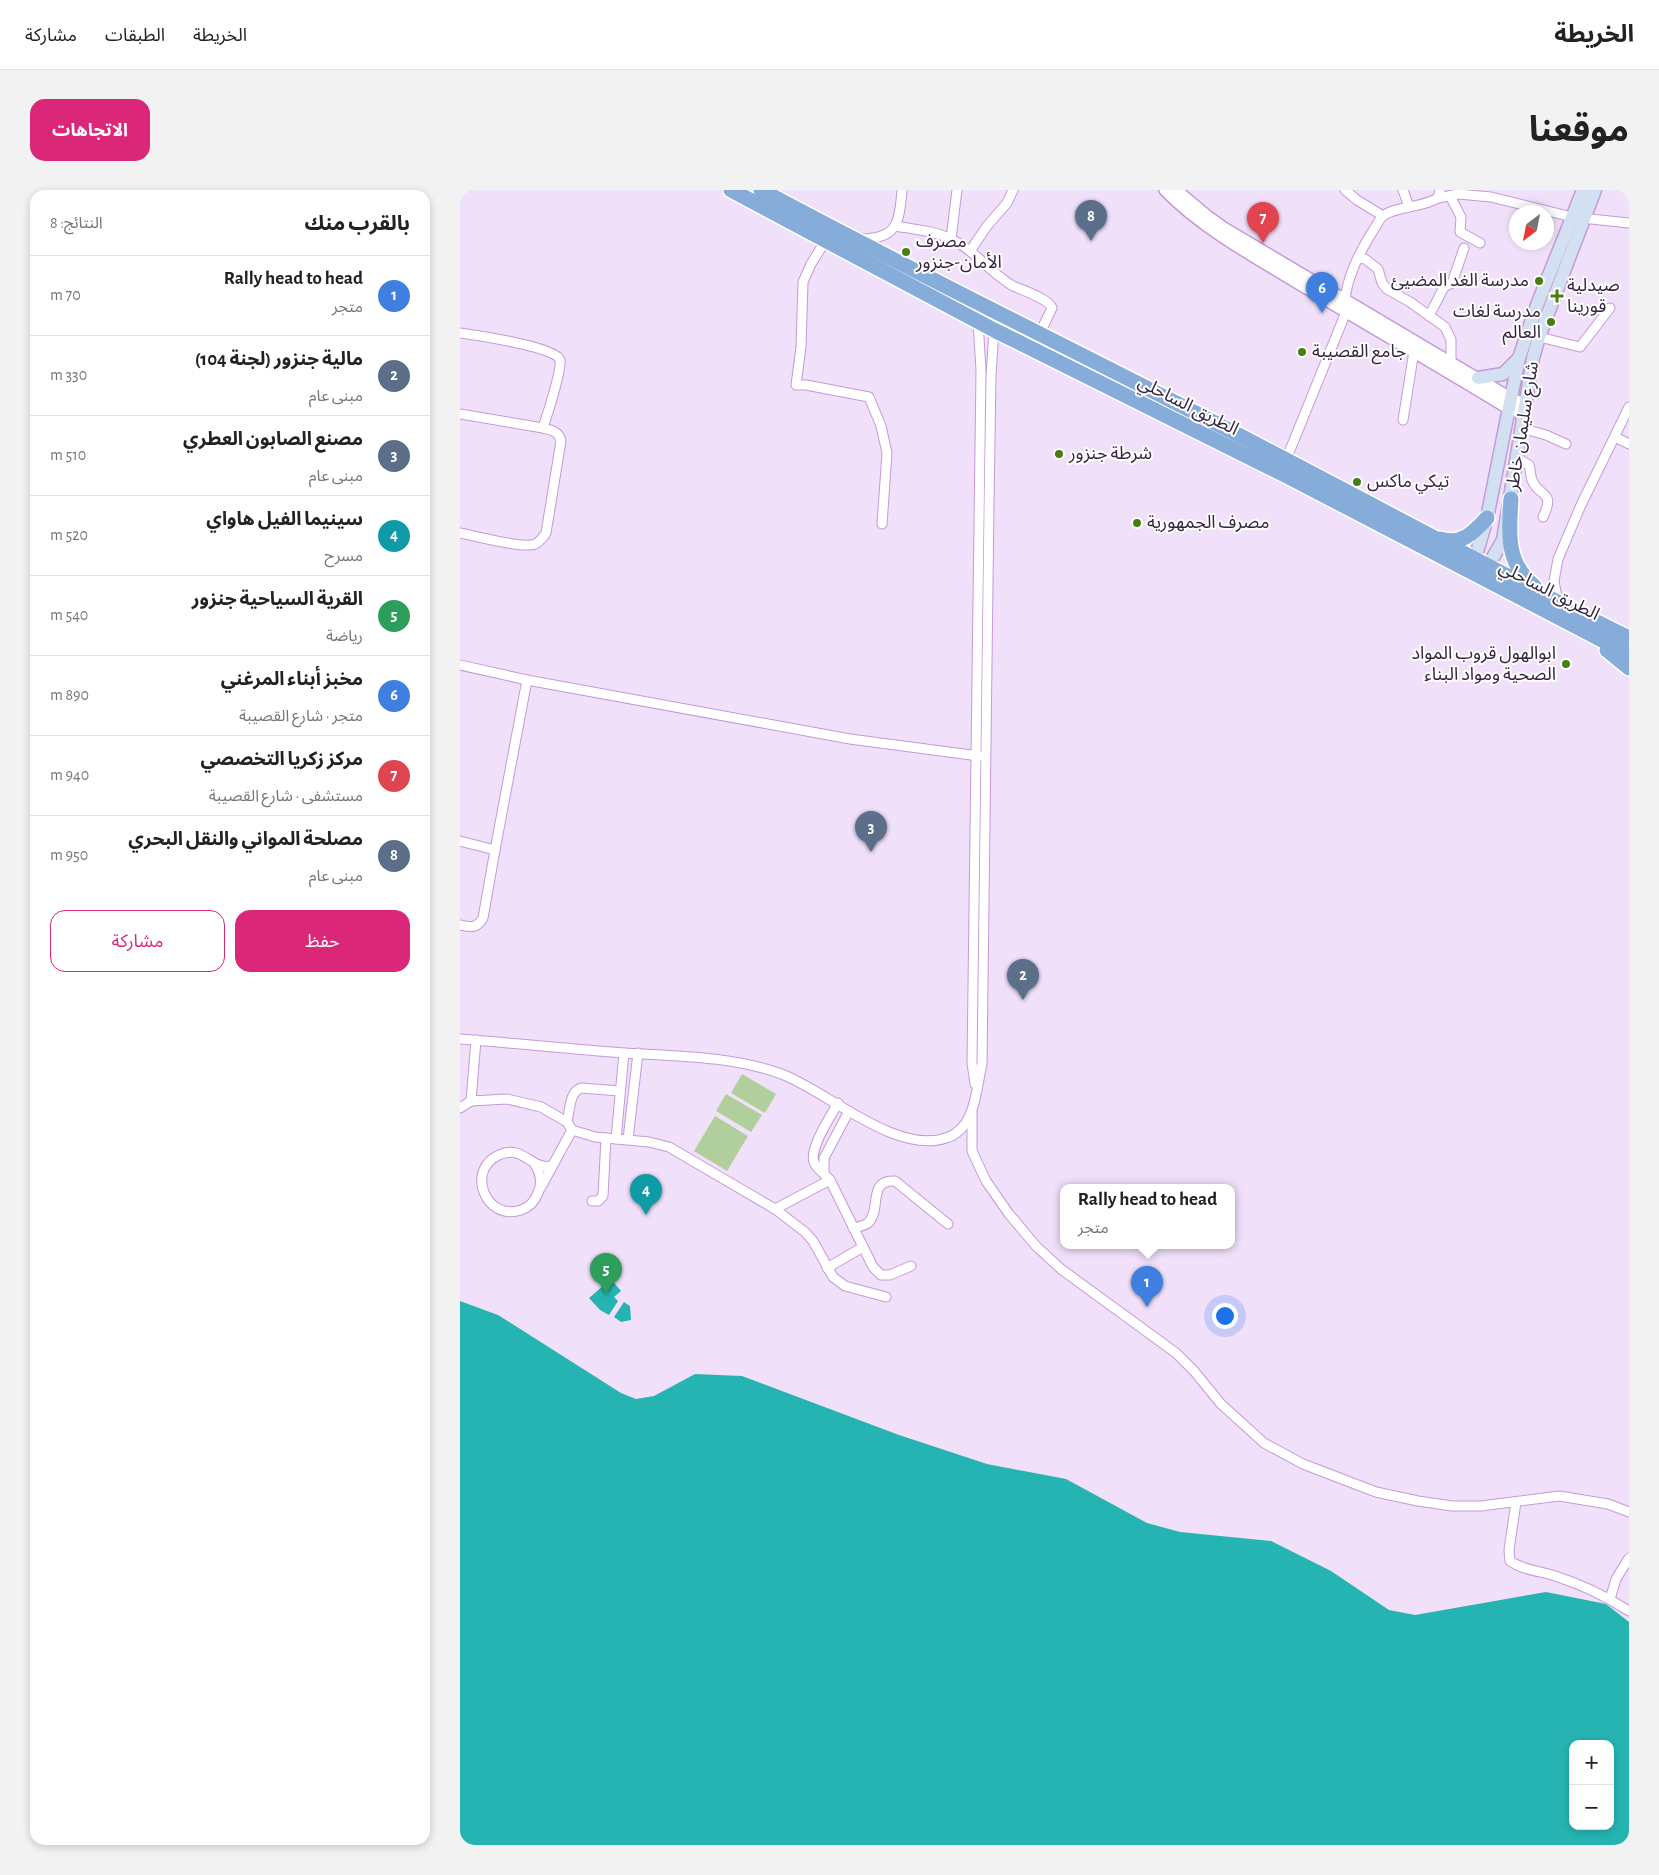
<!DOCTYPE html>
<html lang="ar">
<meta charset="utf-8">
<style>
body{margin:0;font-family:"Alegreya Sans","Noto Sans Arabic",sans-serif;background:#f2f2f2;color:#222;direction:rtl}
.controls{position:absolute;right:15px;bottom:15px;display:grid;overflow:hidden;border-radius:10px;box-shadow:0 2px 8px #0003}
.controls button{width:45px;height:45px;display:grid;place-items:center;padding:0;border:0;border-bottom:1px solid #e0e0e0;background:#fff;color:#222;font:25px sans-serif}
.compass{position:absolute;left:1049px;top:15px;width:45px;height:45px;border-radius:50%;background:#fff;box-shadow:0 2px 8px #0003;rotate:212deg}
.you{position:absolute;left:764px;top:1125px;width:18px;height:18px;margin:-12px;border:4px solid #fff;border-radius:50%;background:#1a73e8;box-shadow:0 0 0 8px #1a73e833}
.badge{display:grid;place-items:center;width:32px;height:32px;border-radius:50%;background:#db2777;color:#fff;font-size:16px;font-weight:700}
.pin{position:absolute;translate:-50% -41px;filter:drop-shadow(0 1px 2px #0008)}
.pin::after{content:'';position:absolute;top:26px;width:18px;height:15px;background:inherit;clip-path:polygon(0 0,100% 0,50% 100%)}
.popup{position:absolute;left:600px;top:994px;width:175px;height:65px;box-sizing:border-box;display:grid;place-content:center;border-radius:10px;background:#fff;filter:drop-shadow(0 1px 4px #0005);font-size:16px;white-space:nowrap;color:#767676}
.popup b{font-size:19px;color:#222}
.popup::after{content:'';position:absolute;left:50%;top:100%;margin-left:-10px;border:10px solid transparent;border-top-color:#fff}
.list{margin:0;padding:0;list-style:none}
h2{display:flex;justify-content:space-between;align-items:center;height:65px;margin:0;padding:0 20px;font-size:21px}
h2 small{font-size:16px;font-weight:400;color:#767676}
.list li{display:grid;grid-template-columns:32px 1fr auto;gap:15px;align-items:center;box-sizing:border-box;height:80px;padding:0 20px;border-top:1px solid #e0e0e0}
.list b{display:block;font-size:19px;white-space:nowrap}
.list p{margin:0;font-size:16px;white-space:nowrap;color:#767676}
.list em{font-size:16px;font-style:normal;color:#767676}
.actions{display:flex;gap:10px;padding:15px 20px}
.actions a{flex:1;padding:11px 0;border:1px solid #db2777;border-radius:15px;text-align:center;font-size:18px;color:#db2777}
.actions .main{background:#db2777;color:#fff}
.map{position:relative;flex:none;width:1169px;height:1655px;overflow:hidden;direction:ltr;border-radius:15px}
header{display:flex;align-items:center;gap:30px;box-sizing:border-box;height:70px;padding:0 25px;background:#fff;border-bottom:1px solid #e0e0e0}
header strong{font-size:24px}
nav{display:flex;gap:28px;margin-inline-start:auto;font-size:18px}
.intro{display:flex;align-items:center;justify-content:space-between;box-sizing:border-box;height:120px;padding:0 30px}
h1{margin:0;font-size:35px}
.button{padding:12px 22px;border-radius:15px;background:#db2777;color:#fff;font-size:18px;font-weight:700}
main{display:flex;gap:30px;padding:0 30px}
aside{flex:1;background:#fff;border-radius:15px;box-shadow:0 2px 8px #0003}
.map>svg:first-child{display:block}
.green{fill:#b0cf9d}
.water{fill:#25b4b2;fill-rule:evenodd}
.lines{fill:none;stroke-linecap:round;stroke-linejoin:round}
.minor-casing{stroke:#c49ad9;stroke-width:11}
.tertiary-casing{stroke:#c49ad9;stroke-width:14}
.secondary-casing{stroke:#c49ad9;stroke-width:15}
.trunk-casing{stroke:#fff;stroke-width:18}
.minor{stroke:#fff;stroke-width:9}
.tertiary{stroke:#fff;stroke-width:11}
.secondary{stroke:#d2e0f1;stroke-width:12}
.trunk{stroke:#86acda;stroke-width:15}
.poi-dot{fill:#477d11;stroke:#fff;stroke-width:2}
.labels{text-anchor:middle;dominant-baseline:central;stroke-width:4;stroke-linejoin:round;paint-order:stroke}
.poi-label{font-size:18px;fill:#34243d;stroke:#fff;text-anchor:start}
.street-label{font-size:18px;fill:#34243d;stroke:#fff}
</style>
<header>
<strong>الخريطة</strong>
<nav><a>الخريطة</a><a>الطبقات</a><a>مشاركة</a></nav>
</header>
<div class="intro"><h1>موقعنا</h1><a class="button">الاتجاهات</a></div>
<main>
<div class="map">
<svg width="1169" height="1655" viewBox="0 0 1169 1655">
<rect width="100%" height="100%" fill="#f1e0fa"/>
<g class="green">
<polygon points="282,884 316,904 305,923 271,903"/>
<polygon points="266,904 302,925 291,942 256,921"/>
<polygon points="255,926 288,946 267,981 234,961"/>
</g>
<g class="water">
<polygon points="151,1089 161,1101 154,1107 158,1111 149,1125 140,1120 129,1108"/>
<path d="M0,1111L38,1125L161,1203L176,1209L194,1206L235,1184L282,1186L439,1245L527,1274L606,1289L687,1333L720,1342L811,1351L871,1381L929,1420L955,1425L1086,1402L1146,1414L1169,1432V1655H0ZM1113,1554H1150V1636H1113Z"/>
<polygon points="164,1112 170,1116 171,1130 161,1132 154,1127"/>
</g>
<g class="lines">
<g class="minor-casing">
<g id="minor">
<polyline points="885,0 897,10 923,26"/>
<polyline points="943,0 949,17"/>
<polyline points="990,6 1001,27 1000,42 1020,53"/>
<polyline points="978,8 998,4 1031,7 1112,27 1169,33"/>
<path d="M435,36C453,39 475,41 491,49C515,60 530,83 553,96C562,100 589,109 592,118L579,145"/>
<path d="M398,49C437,49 439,35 442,0"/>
<polyline points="491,49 497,0"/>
<polyline points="366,50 351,74 343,92 341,157 336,195 346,195 409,207 421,236 427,263 422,334"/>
<polyline points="510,61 527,36 547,13 553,0"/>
<polyline points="898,68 905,69 918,79 922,93 927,99 950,112 985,137 991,150 991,172"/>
<polyline points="969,126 984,97 992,93 1004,58"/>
<path d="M0,143C15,145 97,157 100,170C102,181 87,225 83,238C91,240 99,241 101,251L86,343C83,347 80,352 75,354C64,359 15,346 0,343"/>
<polyline points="1079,147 1120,157 1150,118"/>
<polyline points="0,224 83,238"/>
<polyline points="943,230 954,161"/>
<polyline points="1061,238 1086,245 1106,254"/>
<polyline points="1155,247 1169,254"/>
<path d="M1057,268L1069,275C1071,280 1070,285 1072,290C1079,308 1096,300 1083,327"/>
<path d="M826,270L886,122C888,114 885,110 886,103C890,79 903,56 916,36C918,33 920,28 923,26C935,16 962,18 978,8L980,0"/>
<polyline points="1098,413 1094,391 1098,369 1121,315 1169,217"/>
<polyline points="0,475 67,490 390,549 519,566"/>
<path d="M0,651L35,660L23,728C16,739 12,737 0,735"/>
<polyline points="35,660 67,490"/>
<path d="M0,849C54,853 108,859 163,863C214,866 275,866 324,885C369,903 437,965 486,948C516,939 516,899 522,874L529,314L531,186L534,140"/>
<polyline points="515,894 512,873 521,180 518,132"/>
<polyline points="11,911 47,909 81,917 107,932 112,940 135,947 189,952 209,957 315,1019 345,1042 353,1051 373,1087 385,1096 426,1107"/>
<path d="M378,913C371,926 349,958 354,972C356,979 365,984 370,990L413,1077L421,1085H430L451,1076"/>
<polyline points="0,918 11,911 16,850"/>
<polyline points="512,922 512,961 526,991 549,1024 576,1056 601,1079 716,1163 734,1181 761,1214 804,1253 843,1274 916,1302 958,1311 992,1316 1021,1316 1099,1306 1148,1314 1169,1322"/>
<path d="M107,932C110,921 109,902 121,898L160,901"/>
<polyline points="156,949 164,863"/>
<polyline points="168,949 178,863"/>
<path d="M74,973C81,983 83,994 77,1005C74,1013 69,1017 61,1020C26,1032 5,980 39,965C63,954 71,980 91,976"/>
<polyline points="364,983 364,968 389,921"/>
<polyline points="81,997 112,940"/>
<polyline points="132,1011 138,1011 143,1006 146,948"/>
<polyline points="315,1019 370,990"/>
<path d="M393,1038C398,1037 404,1036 408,1033C422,1020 407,989 435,991L488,1034"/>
<polyline points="367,1078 403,1057"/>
<path d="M1056,1312L1049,1360L1050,1371C1064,1381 1082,1381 1098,1387C1123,1395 1147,1407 1169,1421"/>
<polyline points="1150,1409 1156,1389 1169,1368"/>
</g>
</g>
<g class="tertiary-casing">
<g id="tertiary">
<path d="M705,0C743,39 792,65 838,93C908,135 979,176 1048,218L1063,224"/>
<polyline points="716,0 747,26 762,37 1050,208 1065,215"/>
</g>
</g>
<g class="secondary-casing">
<g id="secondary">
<polyline points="1018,188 1043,184 1059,168"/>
<polyline points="1009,377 1017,362 1027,328 1059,168 1077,115 1123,0"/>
<polyline points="1024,383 1043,350 1073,168 1079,147 1135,0"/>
</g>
</g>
<g class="trunk-casing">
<g id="trunk">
<polyline points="271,0 534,140 827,286 1169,464"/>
<path d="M301,0C451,81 604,155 755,233C893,304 1030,379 1169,448"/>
<path d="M1051,309C1049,342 1045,372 1074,396"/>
<path d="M980,349C1002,356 1014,342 1027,328"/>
<polyline points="1147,460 1169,478"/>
</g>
</g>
<use href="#minor" class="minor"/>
<use href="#tertiary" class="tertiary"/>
<use href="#secondary" class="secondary"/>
<use href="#trunk" class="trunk"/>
</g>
<g class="poi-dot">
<circle cx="446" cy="62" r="5"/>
<circle cx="1079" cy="91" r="5"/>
<path d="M1094.5 98.5h5v5h5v5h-5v5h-5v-5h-5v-5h5z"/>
<circle cx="1091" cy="132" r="5"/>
<circle cx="842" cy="162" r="5"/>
<circle cx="599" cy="264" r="5"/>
<circle cx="897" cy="292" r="5"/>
<circle cx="677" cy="333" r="5"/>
<circle cx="1106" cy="474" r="5"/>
</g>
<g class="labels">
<g class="poi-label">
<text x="456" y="52">مصرف<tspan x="456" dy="21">الأمان-جنزور</tspan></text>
<text x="1069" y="91" text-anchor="end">مدرسة الغد المضيئ</text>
<text x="1107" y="96">صيدلية<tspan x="1107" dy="21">قورينا</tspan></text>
<text x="1081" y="122" text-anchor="end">مدرسة لغات<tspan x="1081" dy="21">العالم</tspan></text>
<text x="852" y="162">جامع القصيبة</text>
<text x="609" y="264">شرطة جنزور</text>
<text x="907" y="292">تيكي ماكس</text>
<text x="687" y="333">مصرف الجمهورية</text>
<text x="1096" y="464" text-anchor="end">ابوالهول قروب المواد<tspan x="1096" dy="21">الصحية ومواد البناء</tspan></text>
</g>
<g class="street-label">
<text transform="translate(728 216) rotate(27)">الطريق الساحلي</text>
<text transform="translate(1063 236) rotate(-81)">شارع سليمان خاطر</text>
<text transform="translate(1089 401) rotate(27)">الطريق الساحلي</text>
</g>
</g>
</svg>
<div class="controls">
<button>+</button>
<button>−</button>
</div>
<svg class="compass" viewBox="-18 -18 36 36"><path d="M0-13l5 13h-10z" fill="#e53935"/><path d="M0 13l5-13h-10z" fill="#767676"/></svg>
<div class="you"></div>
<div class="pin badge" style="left:687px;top:1117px;background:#3f7fe0">1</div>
<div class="popup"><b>Rally head to head</b>متجر</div>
<div class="pin badge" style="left:563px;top:810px;background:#5c6f8a">2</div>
<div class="pin badge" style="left:411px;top:662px;background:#5c6f8a">3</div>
<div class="pin badge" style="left:186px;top:1025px;background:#0f9aa8">4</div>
<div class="pin badge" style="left:146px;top:1104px;background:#2e9e5b">5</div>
<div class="pin badge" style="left:862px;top:123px;background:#3f7fe0">6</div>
<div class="pin badge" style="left:803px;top:53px;background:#e0444e">7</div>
<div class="pin badge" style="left:631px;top:51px;background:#5c6f8a">8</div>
</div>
<aside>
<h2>بالقرب منك<small>النتائج: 8</small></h2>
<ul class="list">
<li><span class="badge" style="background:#3f7fe0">1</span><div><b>Rally head to head</b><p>متجر</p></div><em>70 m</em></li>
<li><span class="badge" style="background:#5c6f8a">2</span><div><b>مالية جنزور (لجنة 104)</b><p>مبنى عام</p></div><em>330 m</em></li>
<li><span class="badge" style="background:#5c6f8a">3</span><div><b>مصنع الصابون العطري</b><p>مبنى عام</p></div><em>510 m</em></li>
<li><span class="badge" style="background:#0f9aa8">4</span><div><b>سينيما الفيل هاواي</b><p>مسرح</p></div><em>520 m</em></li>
<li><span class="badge" style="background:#2e9e5b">5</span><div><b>القرية السياحية جنزور</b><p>رياضة</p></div><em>540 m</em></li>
<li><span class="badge" style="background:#3f7fe0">6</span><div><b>مخبز أبناء المرغني</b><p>متجر · شارع القصيبة</p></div><em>890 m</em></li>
<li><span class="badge" style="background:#e0444e">7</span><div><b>مركز زكريا التخصصي</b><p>مستشفى · شارع القصيبة</p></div><em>940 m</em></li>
<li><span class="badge" style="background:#5c6f8a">8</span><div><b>مصلحة المواني والنقل البحري</b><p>مبنى عام</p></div><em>950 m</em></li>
</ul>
<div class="actions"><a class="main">حفظ</a><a>مشاركة</a></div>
</aside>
</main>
